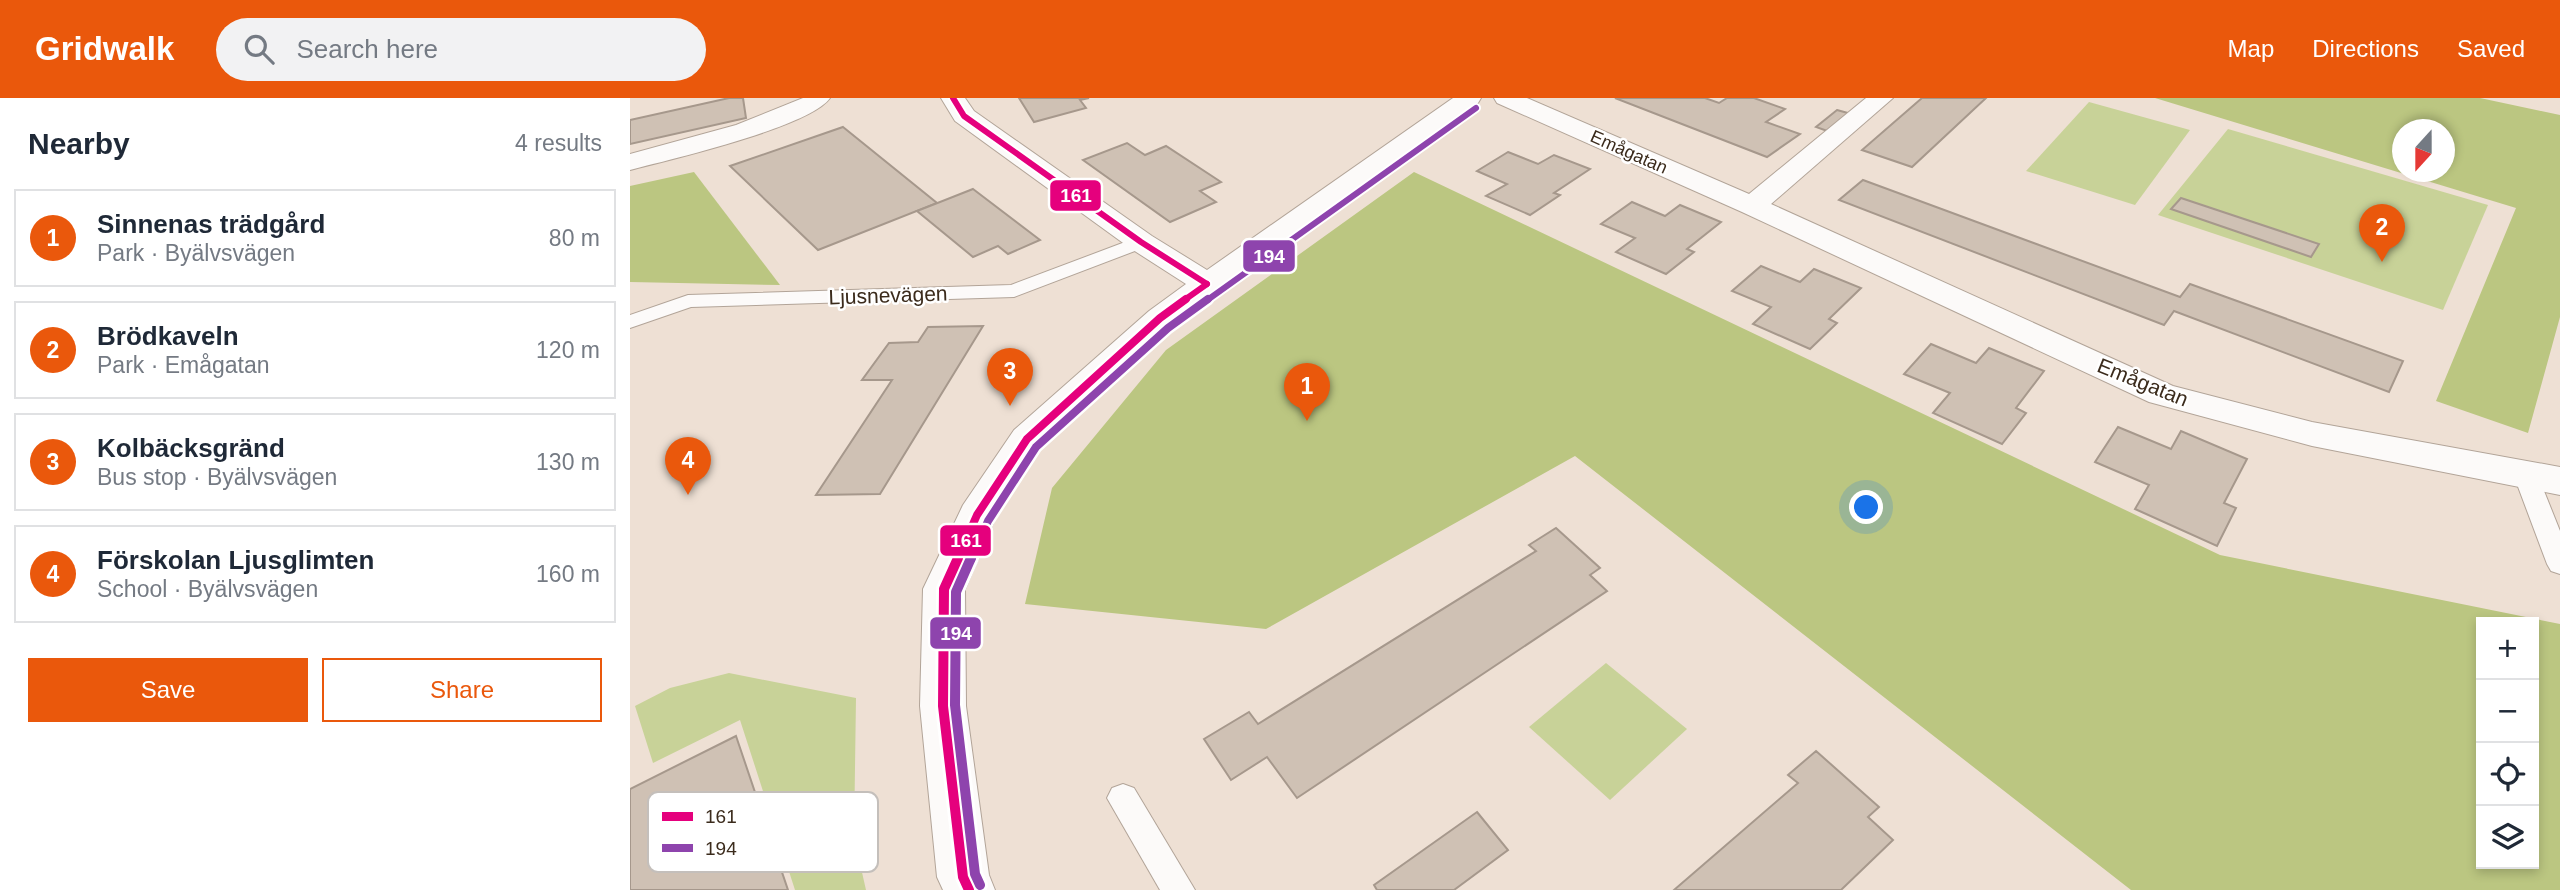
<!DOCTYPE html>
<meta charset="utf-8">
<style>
body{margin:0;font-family:Helvetica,sans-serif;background:#f2f2f3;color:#1f2937}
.controls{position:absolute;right:21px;bottom:21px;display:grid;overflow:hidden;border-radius:0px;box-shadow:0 4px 10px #0003}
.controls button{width:63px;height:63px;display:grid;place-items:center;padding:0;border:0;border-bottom:2px solid #e0e1e3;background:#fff;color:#1f2937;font:35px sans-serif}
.compass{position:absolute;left:1762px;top:21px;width:63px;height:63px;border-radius:50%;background:#fff;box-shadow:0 4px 10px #0003;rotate:201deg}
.you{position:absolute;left:1237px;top:410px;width:24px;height:24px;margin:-18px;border:5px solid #fff;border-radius:50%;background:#1a73e8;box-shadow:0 0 0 10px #1a73e833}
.badge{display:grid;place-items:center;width:46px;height:46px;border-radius:50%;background:#ea580c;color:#fff;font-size:23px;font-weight:700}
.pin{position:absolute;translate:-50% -58px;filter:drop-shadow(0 2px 4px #0008)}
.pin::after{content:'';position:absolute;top:37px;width:24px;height:21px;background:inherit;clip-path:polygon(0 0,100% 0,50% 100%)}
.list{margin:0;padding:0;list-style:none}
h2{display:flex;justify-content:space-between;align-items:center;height:91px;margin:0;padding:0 28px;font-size:30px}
h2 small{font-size:23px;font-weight:400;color:#747a83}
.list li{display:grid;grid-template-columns:46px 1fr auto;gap:21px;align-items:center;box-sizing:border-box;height:98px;margin:0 14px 14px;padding:0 14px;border:2px solid #e0e1e3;border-radius:0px}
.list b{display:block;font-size:26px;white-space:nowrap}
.list p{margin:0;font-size:23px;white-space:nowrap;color:#747a83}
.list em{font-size:23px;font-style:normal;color:#747a83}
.actions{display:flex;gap:14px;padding:21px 28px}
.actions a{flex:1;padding:16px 0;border:2px solid #ea580c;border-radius:0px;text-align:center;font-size:24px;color:#ea580c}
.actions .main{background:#ea580c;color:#fff}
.icon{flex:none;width:38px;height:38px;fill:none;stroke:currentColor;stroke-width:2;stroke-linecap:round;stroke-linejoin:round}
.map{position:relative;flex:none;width:1930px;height:792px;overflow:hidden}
header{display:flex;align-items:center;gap:42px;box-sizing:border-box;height:98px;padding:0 35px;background:#ea580c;color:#fff}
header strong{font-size:33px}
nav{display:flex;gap:38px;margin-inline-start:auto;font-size:24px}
.search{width:490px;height:63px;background:#f2f2f3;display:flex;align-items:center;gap:18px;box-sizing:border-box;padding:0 24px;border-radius:38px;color:#747a83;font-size:26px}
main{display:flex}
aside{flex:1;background:#fff}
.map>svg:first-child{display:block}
.green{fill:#c8d298}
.forest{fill:#bbc681;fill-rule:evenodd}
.building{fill:#cfc1b4;stroke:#a6988c;stroke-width:2}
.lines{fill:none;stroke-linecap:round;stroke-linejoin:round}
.lane-casing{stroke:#b2a498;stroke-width:2}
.street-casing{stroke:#b2a498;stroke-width:2}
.lane{fill:#fcfaf9;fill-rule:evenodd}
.street{fill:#fcfaf9;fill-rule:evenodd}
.bus-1-far2-casing{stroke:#fff;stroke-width:10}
.bus-1-far1-casing{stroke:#fff;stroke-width:13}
.bus-1-casing{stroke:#fff;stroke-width:16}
.bus-2-far2-casing{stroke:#fff;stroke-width:10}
.bus-2-far1-casing{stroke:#fff;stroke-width:13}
.bus-2-casing{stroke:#fff;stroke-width:16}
.bus-1-far2{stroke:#e5007d;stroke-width:6}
.bus-1-far1{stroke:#e5007d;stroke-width:8}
.bus-1{stroke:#e5007d;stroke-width:10}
.bus-2-far2{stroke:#8e44ad;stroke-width:6}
.bus-2-far1{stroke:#8e44ad;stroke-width:8}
.bus-2{stroke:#8e44ad;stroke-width:10}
.labels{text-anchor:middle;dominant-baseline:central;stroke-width:5;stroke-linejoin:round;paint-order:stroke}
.far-street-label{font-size:18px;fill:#3b2b1c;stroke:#fff}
.street-label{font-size:21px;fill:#3b2b1c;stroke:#fff}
.key{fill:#fff;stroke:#c4bfbb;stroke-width:2}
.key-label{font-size:19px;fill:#3b2b1c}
.line-badge{stroke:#fff;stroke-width:2.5}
.badge-label{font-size:19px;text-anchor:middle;font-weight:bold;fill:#fff}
</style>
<header>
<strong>Gridwalk</strong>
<div class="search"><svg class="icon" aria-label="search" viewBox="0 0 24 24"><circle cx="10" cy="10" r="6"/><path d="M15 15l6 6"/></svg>Search here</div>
<nav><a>Map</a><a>Directions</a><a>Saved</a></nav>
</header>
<main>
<aside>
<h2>Nearby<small>4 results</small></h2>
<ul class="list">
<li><span class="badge">1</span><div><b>Sinnenas trädgård</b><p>Park · Byälvsvägen</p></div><em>80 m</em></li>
<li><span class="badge">2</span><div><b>Brödkaveln</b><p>Park · Emågatan</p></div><em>120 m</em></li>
<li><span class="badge">3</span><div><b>Kolbäcksgränd</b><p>Bus stop · Byälvsvägen</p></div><em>130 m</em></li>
<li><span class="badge">4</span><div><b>Förskolan Ljusglimten</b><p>School · Byälvsvägen</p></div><em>160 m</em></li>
</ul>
<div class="actions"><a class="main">Save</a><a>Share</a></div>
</aside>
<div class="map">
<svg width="1930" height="792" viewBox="0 0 1930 792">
<rect width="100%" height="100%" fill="#eee0d4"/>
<g class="green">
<polygon points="1459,4 1560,32 1505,107 1396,73"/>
<polygon points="1598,31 1858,107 1813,212 1528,117"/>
<polygon points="976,565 1057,631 980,702 899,629"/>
<polygon points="99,575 226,600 224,739 236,792 165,792 110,622 23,665 5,608 40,590"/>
</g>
<g class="forest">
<path d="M1525,0H1850L1930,17V219L1898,335L1806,303L1886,110ZM1772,32H1814V74H1772Z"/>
<polygon points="64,74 150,187 0,184 0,88"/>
<path d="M784,74L1590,457L1930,526V792H1501L945,358L636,531L395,506L422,390L536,252ZM1904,524V766H1851V524Z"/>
</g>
<g class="building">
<polygon points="99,0 113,0 116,20 0,46 0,22"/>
<polygon points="389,0 459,0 450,2 456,10 404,24"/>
<polygon points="985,0 1075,0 1089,5 1097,0 1124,0 1155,11 1136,24 1170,36 1137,59"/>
<polygon points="1292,0 1356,0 1282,69 1232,52"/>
<polygon points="1207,12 1225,17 1203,35 1186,29"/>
<polygon points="213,29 307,105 188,152 100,68"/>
<polygon points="497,45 515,57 536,48 591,84 570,93 586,104 540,124 453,62"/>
<polygon points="878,54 908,66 924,57 960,71 924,95 930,97 900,117 856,98 877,86 847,73"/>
<polygon points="1233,82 1550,199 1560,186 1773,263 1759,294 1544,213 1534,227 1209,102"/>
<polygon points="343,91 410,142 378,156 368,148 343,159 287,113"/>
<polygon points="1551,100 1689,146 1681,159 1541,111"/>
<polygon points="1002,104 1035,118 1050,107 1091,124 1057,151 1064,154 1036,176 986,154 1005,140 971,126"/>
<polygon points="1131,168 1170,184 1184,171 1231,190 1199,221 1207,225 1180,251 1123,226 1141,209 1102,193"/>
<polygon points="353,228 250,396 186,397 262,282 232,282 259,245 288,244 298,229"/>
<polygon points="1301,246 1346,265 1359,250 1414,273 1386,310 1396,315 1372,346 1303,315 1320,295 1274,276"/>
<polygon points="1488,329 1541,351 1551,333 1617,361 1594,405 1606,410 1587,448 1505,411 1519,387 1465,364"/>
<polygon points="926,430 970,470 960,477 977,493 667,700 637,659 601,682 574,641 619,614 628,626 906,453 899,447"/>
<polygon points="106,638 158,792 0,792 0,691"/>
<polygon points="1186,653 1249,709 1238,719 1263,742 1211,792 1044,792 1168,685 1158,677"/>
<polygon points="847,714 878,752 824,792 747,792 744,787"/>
</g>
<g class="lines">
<g class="lane-casing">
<g id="lane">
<polygon points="511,138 518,140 520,144 518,148 384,199 61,209 0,230 0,217 58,197 381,187"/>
<polygon points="1896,369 1905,372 1908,378 1930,433 1930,476 1921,473 1917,466 1884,378 1887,372"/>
<polygon points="493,686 504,690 565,792 530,792 477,700 482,690"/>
</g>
</g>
<g class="street-casing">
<g id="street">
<path d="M173,0H200C180,29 39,62 0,72V56L106,27Z"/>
<polygon points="311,0 335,0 344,13 522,138 577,172 823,0 851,0 848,5 541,227 410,350 365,420 335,491 336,608 359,777 365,792 313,792 307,779 290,608 293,491 333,407 384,332 519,213 556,186 500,150 325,23"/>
<polygon points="864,0 897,0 1119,96 1236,0 1263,0 1141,106 1543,288 1682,324 1930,369 1930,397 1682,348 1519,304 1112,114 867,5"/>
</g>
</g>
<use href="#lane" class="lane"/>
<use href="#street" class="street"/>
<g class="bus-1-far2-casing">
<g id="bus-1-far2">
<polyline points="323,0 334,18 511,144 577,186"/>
<polyline points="553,203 577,186"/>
</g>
</g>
<g class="bus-1-far1-casing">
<polyline id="bus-1-far1" points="327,462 347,417 397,341 530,220 556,201"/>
</g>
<g class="bus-1-casing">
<polyline id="bus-1" points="328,460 314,491 313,608 333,779 339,792"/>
</g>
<g class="bus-2-far2-casing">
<polyline id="bus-2-far2" points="576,203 846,10"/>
</g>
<g class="bus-2-far1-casing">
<polyline id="bus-2-far1" points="341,462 358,423 406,349 538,230 578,201"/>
</g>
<g class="bus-2-casing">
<polyline id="bus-2" points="341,460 326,494 325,607 345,776 350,787"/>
</g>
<use href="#bus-1-far2" class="bus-1-far2"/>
<use href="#bus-1-far1" class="bus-1-far1"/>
<use href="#bus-1" class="bus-1"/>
<use href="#bus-2-far2" class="bus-2-far2"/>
<use href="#bus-2-far1" class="bus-2-far1"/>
<use href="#bus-2" class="bus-2"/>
</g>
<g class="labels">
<g class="far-street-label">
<text transform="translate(999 54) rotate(24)">Emågatan</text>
</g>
<g class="street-label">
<text transform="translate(258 197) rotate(-2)">Ljusnevägen</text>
<text transform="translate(1513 284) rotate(22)">Emågatan</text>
</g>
</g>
<rect x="18" y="694" width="230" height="80" rx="10" class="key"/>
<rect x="32" y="714" width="31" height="9" fill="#e5007d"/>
<rect x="32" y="746" width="31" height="8" fill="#8e44ad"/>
<g class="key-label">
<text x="75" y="725">161</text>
<text x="75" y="757">194</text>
</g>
<g class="line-badge">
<rect x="419" y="81" width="53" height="33" rx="7" fill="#e5007d"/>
<rect x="612" y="141" width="54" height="34" rx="7" fill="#8e44ad"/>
<rect x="309" y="426" width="53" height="33" rx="7" fill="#e5007d"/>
<rect x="299" y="518" width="53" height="34" rx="7" fill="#8e44ad"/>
</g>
<g class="badge-label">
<text x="446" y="104">161</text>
<text x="639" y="165">194</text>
<text x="336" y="449">161</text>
<text x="326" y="542">194</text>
</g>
</svg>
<div class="controls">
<button>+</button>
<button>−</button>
<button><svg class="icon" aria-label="locate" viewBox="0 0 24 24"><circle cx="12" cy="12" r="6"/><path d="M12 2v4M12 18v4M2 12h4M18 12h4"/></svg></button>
<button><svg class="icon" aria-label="layers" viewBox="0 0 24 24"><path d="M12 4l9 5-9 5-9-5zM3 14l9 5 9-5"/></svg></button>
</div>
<svg class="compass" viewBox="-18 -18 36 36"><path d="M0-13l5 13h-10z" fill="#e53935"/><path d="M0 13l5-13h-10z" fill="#747a83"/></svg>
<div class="you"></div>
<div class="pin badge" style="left:677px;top:323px">1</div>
<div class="pin badge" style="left:1752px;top:164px">2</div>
<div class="pin badge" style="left:380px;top:308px">3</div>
<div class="pin badge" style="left:58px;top:397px">4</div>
</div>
</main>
